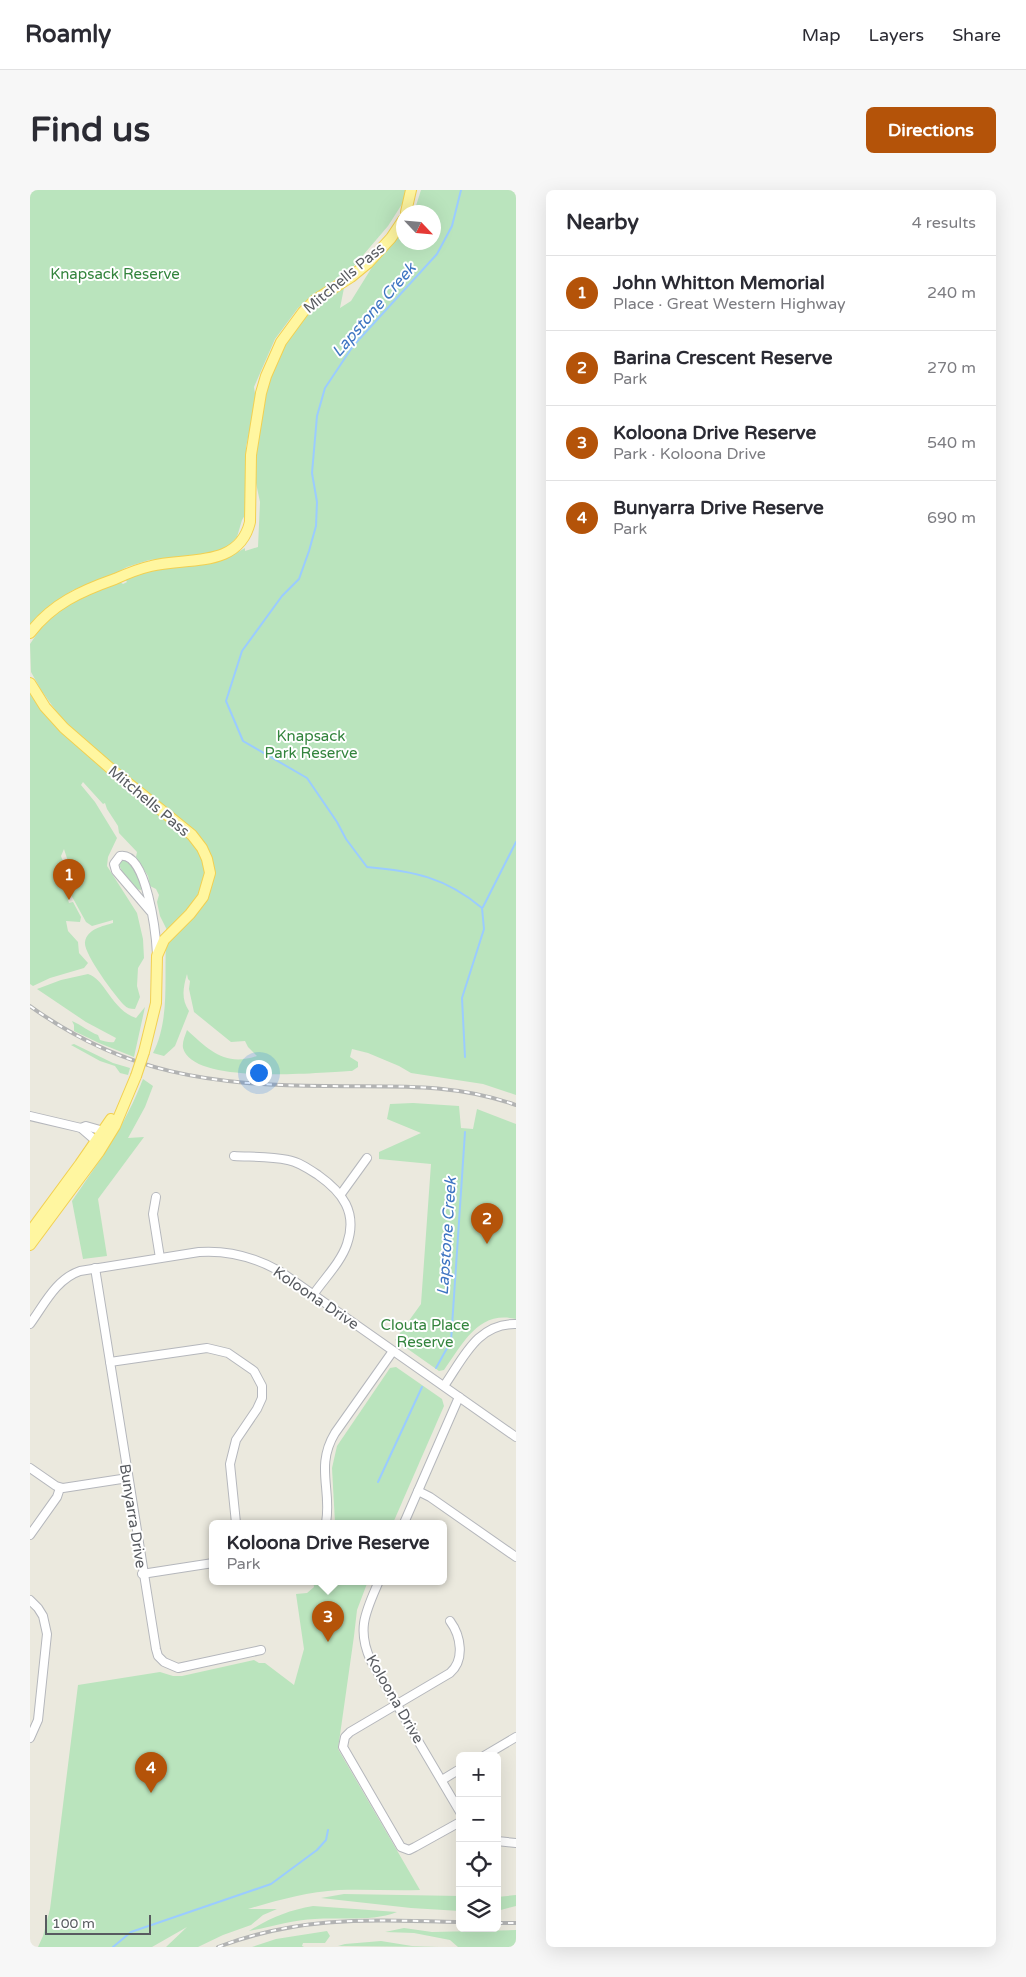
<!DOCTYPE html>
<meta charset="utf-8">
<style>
body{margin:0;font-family:"Varela Round",sans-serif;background:#f7f7f7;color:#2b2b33}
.controls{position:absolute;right:15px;bottom:15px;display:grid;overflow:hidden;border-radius:8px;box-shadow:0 5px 20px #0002}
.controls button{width:45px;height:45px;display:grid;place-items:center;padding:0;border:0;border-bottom:1px solid #e1e1e2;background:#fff;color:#2b2b33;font:25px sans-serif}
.compass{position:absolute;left:366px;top:15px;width:45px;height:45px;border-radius:50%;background:#fff;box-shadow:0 5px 20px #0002;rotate:116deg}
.scale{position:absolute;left:15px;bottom:12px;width:106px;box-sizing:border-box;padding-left:5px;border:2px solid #585b60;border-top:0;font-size:14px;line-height:18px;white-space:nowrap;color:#585b60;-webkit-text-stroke:4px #fff;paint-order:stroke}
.you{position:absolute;left:228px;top:882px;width:18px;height:18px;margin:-12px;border:4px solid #fff;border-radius:50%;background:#1a73e8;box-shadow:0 0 0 8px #1a73e833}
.badge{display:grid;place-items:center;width:32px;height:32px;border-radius:50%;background:#b45309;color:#fff;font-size:16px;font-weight:700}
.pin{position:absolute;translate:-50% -41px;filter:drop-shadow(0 1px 2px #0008)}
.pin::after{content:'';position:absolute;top:26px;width:18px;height:15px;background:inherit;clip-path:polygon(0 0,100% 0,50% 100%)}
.popup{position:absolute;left:179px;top:1330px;width:238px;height:65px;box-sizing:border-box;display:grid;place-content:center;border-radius:8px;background:#fff;filter:drop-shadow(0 1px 4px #0005);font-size:16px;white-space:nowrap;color:#7c7c81}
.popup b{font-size:19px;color:#2b2b33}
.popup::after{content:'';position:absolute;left:50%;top:100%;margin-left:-10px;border:10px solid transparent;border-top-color:#fff}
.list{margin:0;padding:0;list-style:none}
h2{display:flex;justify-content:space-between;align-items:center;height:65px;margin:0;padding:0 20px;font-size:21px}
h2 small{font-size:16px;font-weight:400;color:#7c7c81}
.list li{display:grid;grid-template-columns:32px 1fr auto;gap:15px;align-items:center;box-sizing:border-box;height:75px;padding:0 20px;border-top:1px solid #e1e1e2}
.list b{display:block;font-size:19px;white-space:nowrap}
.list p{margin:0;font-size:16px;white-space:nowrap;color:#7c7c81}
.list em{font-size:16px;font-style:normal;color:#7c7c81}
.icon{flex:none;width:28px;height:28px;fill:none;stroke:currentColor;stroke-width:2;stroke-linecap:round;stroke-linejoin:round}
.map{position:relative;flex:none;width:486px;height:1757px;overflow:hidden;border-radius:8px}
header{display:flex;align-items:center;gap:30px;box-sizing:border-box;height:70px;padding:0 25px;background:#fff;border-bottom:1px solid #e1e1e2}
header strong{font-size:24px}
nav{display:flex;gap:28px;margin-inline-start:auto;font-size:18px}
.intro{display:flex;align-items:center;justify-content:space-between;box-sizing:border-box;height:120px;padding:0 30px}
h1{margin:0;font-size:35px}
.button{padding:12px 22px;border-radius:8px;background:#b45309;color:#fff;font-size:18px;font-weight:700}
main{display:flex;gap:30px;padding:0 30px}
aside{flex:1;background:#fff;border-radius:8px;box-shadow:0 5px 20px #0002}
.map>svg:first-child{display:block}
.green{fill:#bae4bd}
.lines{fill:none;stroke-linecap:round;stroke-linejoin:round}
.stream{stroke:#9bccff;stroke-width:2}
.minor-casing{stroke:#b5b7bc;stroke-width:10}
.major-casing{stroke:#f2d051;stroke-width:12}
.minor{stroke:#fff;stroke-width:8}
.major{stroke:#fff6a0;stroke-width:10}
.rail-casing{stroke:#b2b3b3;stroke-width:4}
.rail{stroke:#fff;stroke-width:2;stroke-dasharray:5.5;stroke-linecap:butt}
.major-bridge-casing{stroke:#f2d051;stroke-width:12;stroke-linecap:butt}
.major-bridge{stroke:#fff6a0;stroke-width:10}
.labels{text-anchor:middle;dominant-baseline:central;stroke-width:4;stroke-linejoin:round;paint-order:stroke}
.park-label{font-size:15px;fill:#33843d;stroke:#fff}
.street-label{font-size:15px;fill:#585b60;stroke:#fff}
.water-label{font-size:16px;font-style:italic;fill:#3e75c2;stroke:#fff}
</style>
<header>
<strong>Roamly</strong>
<nav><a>Map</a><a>Layers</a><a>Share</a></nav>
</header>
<div class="intro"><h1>Find us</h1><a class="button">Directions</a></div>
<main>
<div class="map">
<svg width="486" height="1757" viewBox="0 0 486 1757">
<rect width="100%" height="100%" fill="#ebe9de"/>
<g class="green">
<polygon points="0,0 376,0 374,11 358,36 323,77 286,103 268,118 245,149 224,197 226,210 216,257 218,320 212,330 207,347 197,358 180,364 119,370 97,377 76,388 43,400 20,415 0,436"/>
<path d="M391,0H486V905L453,894L381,883L369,876L338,863L322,859L320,867L328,872V877L322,881C292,882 163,896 153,858C152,852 155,846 157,840C179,860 195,877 227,866L218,857L215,851L201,852L164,822L159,799L160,791L158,789L157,784C153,798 151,809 159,821L145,856L134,866L123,863C140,830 134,789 136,753L146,742L143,734L137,740L130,726L127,712L129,705L126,699L120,696L118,686L106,667L107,662L89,643L88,636L77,619L75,613L73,614L53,592L51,595L65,612L87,648L78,667L77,676L107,723L113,749L114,768L108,778L107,796L110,807L105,819C100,819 97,818 94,815C85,806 53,763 55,752C57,739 73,736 83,733V730L62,736L56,732L40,703L41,681L34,659L31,666L37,682V700L40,708L38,710L39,713L43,712L51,727L50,732L36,731L38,741L48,752L49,763L58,773L54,778L20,788L3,796L0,794V500L23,532L59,567L11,500L1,482L0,454L17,429L44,409L90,392L93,394L97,392L95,389C131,367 179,381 215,358V361L228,357L230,312L226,293V259L237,194L256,151L281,120L295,108L314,98L310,118L321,111L344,74L373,40V52H403V22H384Z"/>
<path d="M92,670H95C104,677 111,688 111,700C102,699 92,683 89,674Z"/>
<path d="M58,784C75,789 82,820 106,828L115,817L104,867L69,853L44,841V835L42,831C52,835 59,842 68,845L70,850C74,851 80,853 84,852L86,848L56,832L7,799L31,790Z"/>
<polygon points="44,854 83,873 100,878 98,885 90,883 85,876 70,871 41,855"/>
<path d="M113,889L123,896L115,917L98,948L114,947L68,1009L77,1066L53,1069L42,1011C69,972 96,934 113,889Z"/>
<path d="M383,913L429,916L431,938L443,939L447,919L486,934V1129C448,1120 433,1154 414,1180L409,1181L365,1150L391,1114L401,974L349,969V962L391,943L357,929L360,914Z"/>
<polygon points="366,1177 412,1209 414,1216 363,1333 305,1333 302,1278 307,1256 360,1178"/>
<path d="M283,1391H338L327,1420L324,1446L308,1559L390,1700C363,1701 336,1699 309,1700C277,1702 248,1710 218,1719H247L233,1725L221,1735L193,1745L168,1757H136L157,1737L122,1757H8L13,1746L20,1719L48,1495L130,1482L143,1486H152L224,1470L229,1473H235L264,1495L274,1459L266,1404L277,1403L284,1397Z"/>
<polygon points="314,1704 430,1706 430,1721 381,1718 291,1708"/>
<polygon points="486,1705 486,1716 467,1721 467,1707"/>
<path d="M283,1716L367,1722C342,1732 311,1727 285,1729C263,1730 240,1737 219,1741C240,1728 259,1720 283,1716Z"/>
<polygon points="374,1738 402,1742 486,1740 486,1757 428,1757 420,1750 384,1743 355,1742"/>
<polygon points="297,1741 300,1746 295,1753 273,1753 272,1756 274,1757 222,1757 246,1749"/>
<polygon points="351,1751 382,1756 409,1757 308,1756 315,1754"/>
</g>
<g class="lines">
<g class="stream">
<path d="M431,0L422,36L407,64L323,156L295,198L287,226L282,283L287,312L286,336L279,361L269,389L252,406L212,461L196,511L213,551L277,588L307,632L316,649L337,677C383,681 415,687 452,718L454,739L432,808L435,867"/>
<polyline points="453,717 486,652"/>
<polyline points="406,1178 421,1151 435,942"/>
<polyline points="348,1292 392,1197"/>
<polyline points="83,1757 101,1742 241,1694 287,1660 296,1650 298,1640"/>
</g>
<g class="minor-casing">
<g id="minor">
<path d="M121,722L86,681L84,674L90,666C117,661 126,745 127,764"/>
<polyline points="0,926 51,938 66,951"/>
<polyline points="51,938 56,936 77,942"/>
<path d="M204,966C221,967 240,966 258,970C269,972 279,979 288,985C312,1002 328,1022 317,1054C311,1072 294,1089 283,1105"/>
<polyline points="311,1004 337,968"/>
<polyline points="126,1007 123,1024 130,1068"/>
<polyline points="65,1078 126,1459 128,1466 134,1472 148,1478 231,1460"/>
<path d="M0,1134C14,1115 26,1089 50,1081L169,1062C198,1060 225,1067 251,1082L486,1247"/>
<polyline points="80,1172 177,1158 198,1163 224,1181 232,1196 232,1208 227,1219 206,1250 200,1274 206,1333"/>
<path d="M414,1196C433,1169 447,1133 486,1134"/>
<polyline points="0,1278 26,1296 33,1298 98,1288"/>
<polyline points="388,1301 400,1307 486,1367"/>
<path d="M296,1333C302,1300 285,1276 305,1243L363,1161"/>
<polyline points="374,1333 429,1207"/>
<polyline points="0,1345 27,1307 30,1298"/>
<polyline points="112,1384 183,1373"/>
<path d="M349,1391C336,1421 326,1439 341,1471L430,1622"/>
<polyline points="0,1410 8,1418 13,1426 17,1444 8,1530 0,1548"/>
<path d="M420,1431C431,1446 435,1470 420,1483L320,1542L315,1547L313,1557L371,1657L379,1660L385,1657L430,1632"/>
<polyline points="454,1566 486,1547"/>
<polyline points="412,1590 430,1579"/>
<polyline points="467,1651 486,1653"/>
</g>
</g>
<g class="major-casing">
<g id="major">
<polyline points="376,22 381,0"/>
<path d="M0,443C22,414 51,401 85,389C96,384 108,379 121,376C156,367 209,379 220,332L221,265L231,203L236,186L251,152L273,122L285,110L321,87L338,73L361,48L373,30"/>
<polyline points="0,493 15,517 34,538 88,585 162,645 172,658 177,669 180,683 173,707 160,724 134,750 127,766 126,813 114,862"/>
<polyline points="0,1042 50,974 81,929"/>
<polyline points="0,1055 69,962 85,936 106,886"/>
</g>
</g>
<use href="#minor" class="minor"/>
<use href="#major" class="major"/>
<g class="rail-casing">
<g id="rail">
<path d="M0,816C94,884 182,895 295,896C363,897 420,892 486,915"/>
<polyline points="467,1733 486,1733"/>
<path d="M188,1757C273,1725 342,1730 430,1732"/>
</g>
</g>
<use href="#rail" class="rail"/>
<g class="major-bridge-casing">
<polyline id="major-bridge" points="106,886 114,862"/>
</g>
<use href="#major-bridge" class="major-bridge"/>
</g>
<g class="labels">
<g class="park-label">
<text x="85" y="84">Knapsack Reserve</text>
<text x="281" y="546">Knapsack<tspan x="281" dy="17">Park Reserve</tspan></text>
<text x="395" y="1135">Clouta Place<tspan x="395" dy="17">Reserve</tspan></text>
</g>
<g class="street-label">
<text transform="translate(314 88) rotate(-40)">Mitchells Pass</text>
<text transform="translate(119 611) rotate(40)">Mitchells Pass</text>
<text transform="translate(286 1108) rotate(34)">Koloona Drive</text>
<text transform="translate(103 1326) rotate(81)">Bunyarra Drive</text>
<text transform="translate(365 1509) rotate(60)">Koloona Drive</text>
</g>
<g class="water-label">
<text transform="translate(344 120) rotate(-49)">Lapstone Creek</text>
<text transform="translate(417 1046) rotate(-86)">Lapstone Creek</text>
</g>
</g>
</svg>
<div class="controls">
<button>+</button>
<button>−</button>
<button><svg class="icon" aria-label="locate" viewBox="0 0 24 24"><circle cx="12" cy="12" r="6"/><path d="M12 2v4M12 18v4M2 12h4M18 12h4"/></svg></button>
<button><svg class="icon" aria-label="layers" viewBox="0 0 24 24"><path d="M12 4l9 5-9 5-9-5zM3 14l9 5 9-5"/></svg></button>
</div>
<svg class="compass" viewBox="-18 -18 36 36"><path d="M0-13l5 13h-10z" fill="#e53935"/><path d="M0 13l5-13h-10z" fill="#7c7c81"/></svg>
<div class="scale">100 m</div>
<div class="you"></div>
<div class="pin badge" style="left:39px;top:710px">1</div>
<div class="pin badge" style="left:457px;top:1054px">2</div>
<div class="pin badge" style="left:298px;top:1452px">3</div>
<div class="popup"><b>Koloona Drive Reserve</b>Park</div>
<div class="pin badge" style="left:121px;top:1603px">4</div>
</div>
<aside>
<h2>Nearby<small>4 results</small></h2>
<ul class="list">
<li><span class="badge">1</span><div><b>John Whitton Memorial</b><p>Place · Great Western Highway</p></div><em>240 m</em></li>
<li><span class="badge">2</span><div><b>Barina Crescent Reserve</b><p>Park</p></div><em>270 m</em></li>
<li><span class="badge">3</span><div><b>Koloona Drive Reserve</b><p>Park · Koloona Drive</p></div><em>540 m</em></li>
<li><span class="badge">4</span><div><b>Bunyarra Drive Reserve</b><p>Park</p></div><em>690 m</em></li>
</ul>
</aside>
</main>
